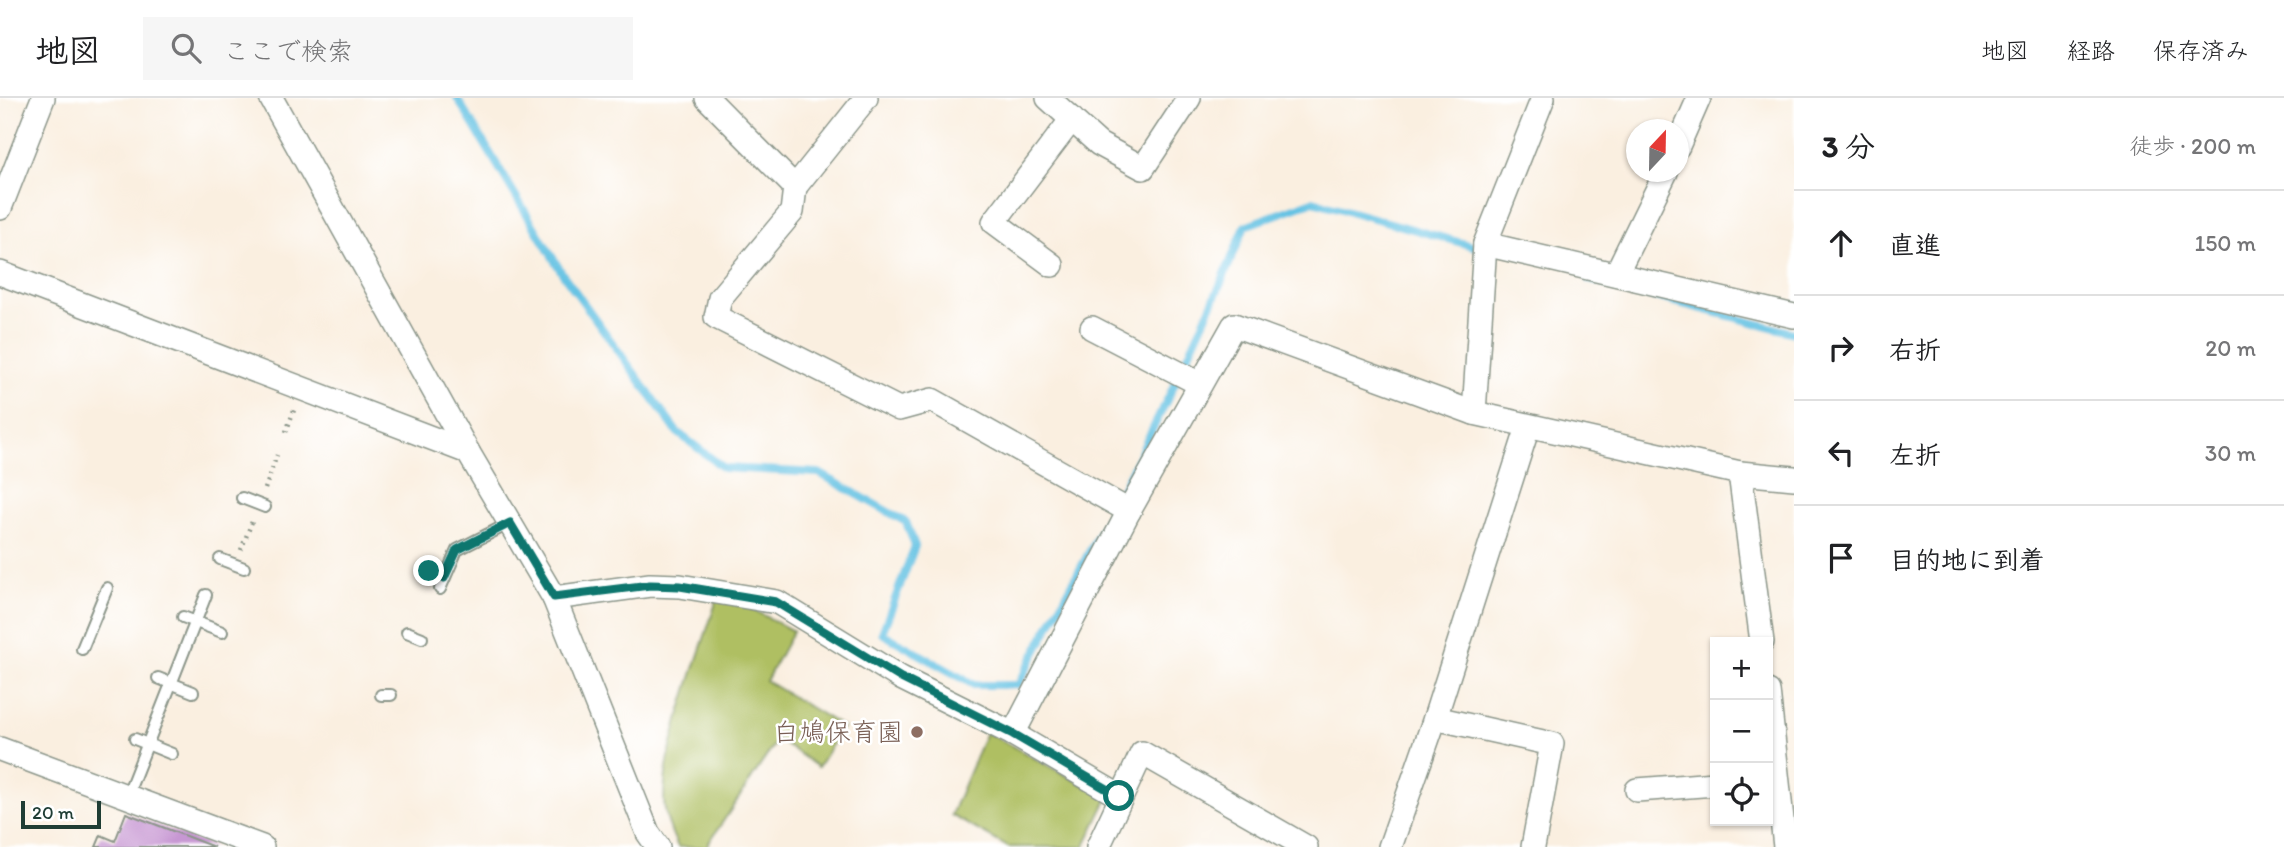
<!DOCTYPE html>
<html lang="ja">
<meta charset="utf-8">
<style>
body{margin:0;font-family:Itim,"Klee One",sans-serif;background:#f6f6f6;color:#202124}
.controls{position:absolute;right:21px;bottom:21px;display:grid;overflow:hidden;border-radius:0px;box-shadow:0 2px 5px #0004}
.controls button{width:63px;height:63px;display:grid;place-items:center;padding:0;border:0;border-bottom:2px solid #e0e0e0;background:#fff;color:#202124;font:35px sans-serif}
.compass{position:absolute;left:1626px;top:21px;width:63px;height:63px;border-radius:50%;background:#fff;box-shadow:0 2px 5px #0004;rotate:22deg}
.scale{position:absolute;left:21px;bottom:18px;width:80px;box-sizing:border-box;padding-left:7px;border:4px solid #1f3d34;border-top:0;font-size:19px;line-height:24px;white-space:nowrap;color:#1f3d34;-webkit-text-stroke:5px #fff;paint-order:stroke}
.stop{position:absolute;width:21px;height:21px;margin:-16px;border:5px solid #0f766e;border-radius:50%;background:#fff}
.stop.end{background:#0f766e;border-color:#fff;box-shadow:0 2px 7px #0008}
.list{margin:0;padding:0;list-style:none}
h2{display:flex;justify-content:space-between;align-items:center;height:91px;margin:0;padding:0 28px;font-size:30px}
h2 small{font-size:23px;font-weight:400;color:#757577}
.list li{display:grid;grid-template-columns:46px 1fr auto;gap:21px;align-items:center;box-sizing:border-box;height:105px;padding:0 28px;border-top:2px solid #e0e0e0}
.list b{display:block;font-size:26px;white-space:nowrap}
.list em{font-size:23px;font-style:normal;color:#757577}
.icon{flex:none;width:38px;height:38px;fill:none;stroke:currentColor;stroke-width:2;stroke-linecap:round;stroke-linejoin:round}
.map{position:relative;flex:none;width:1794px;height:749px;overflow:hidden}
header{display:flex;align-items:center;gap:42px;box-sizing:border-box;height:98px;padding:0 35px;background:#fff;border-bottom:2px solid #e0e0e0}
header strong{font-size:33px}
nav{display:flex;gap:38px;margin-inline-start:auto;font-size:24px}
.search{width:490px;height:63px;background:#f6f6f6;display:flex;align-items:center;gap:18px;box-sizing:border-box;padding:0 24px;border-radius:0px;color:#757577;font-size:26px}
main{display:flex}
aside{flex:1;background:#fff}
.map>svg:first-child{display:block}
.green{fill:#afbf62;stroke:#677e4b;stroke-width:2}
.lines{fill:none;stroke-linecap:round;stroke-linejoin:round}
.stream{stroke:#65c2e3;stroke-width:8}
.building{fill:#c797d3}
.lane-casing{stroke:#8c968a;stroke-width:14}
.street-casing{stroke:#8c968a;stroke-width:26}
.path{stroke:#8c968a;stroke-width:4.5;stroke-dasharray:2 5;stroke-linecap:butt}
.lane{stroke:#fff;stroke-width:10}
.street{stroke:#fff;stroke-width:23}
.route{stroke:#0f766e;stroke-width:9}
.education-dot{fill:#8d6e63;stroke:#fff;stroke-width:2.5}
.labels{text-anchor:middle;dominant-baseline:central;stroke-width:5;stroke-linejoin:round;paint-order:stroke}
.education-label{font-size:26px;fill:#785e54;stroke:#fff;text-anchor:end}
</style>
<header>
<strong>地図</strong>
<div class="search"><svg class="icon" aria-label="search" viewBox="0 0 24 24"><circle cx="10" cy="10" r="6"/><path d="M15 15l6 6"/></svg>ここで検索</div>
<nav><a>地図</a><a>経路</a><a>保存済み</a></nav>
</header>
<main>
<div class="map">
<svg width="1794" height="749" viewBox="0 0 1794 749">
<rect width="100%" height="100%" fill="#fff"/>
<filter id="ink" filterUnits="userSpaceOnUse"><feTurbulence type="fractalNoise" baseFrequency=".0143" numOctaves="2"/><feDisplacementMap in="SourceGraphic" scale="14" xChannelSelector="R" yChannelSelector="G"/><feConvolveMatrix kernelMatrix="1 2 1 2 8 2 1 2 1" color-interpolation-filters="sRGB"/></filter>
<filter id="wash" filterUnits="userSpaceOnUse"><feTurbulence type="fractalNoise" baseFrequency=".00686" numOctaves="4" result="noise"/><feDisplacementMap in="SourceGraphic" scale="28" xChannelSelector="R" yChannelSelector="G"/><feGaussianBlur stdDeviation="1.57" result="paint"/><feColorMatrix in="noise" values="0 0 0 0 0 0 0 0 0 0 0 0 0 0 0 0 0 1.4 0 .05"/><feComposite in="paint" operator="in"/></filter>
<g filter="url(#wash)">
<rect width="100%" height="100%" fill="#faefe0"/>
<g class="green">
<path d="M717,501L748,509L793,533L766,583L843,629L818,669L778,641L706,749H678C671,734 665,720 664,703C663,648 700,557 717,501Z"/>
<polygon points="986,634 1108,700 1084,749 1008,749 951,717"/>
</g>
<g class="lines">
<g class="stream">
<path d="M457,0L562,175L677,334L724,370L819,375L906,424L915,448L882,535L974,587H1018C1099,437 1181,286 1245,128L1313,103L1483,151"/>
<polyline points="1590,182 1794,235"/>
</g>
</g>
<g id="blocks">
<polygon class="building" points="126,715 214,749 96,749 101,737 115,743"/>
</g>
</g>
<g filter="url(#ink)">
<use href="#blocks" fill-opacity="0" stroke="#8c968a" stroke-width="2"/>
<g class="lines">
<g class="lane-casing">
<g id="lane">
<polyline points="242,400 265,409"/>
<polyline points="220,461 244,470"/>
<polyline points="429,473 444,479"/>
<polyline points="440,491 457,452 510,425"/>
<polyline points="183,519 222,534"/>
<polyline points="407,534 422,540"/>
<polyline points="82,551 107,490"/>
<polyline points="158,580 193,594"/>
<polyline points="381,597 391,597"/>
<polyline points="135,641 172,656"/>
<polyline points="127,698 206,497"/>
</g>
</g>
<g class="street-casing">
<g id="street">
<polyline points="271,0 468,354 554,500 648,735 658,749"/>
<polyline points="707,0 795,89 792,114 720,200 716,219 899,311 932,302 1129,413"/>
<polyline points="1048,0 1099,46 1143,70 1189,0"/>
<polyline points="1678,48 1699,0"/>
<polyline points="795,89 866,0"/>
<polyline points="0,110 43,0"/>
<polyline points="1485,146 1794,218"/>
<polyline points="1052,167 994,124 1072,21"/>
<polyline points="0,175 468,354"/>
<polyline points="1616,176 1666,74"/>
<polyline points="1092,230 1200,286"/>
<polyline points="1474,315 1485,146 1543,0"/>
<polyline points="1528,329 1435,620 1552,646 1533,749"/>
<polyline points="1740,375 1794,380"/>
<polyline points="554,500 650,487 680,488 777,504 901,580 1013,636 1119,698"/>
<polyline points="1768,593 1785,749"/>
<polyline points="1013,636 1129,413 1234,227 1474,315 1740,375 1762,544"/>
<polyline points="0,651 262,749"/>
<polyline points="1637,692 1715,686"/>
<polyline points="1098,749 1142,655 1306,749"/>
<polyline points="1390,749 1435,620"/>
</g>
</g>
<g class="path">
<polyline points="286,334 294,312"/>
<polyline points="265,391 277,357"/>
<polyline points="241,452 253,421"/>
</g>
<use href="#lane" class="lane"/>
<use href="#street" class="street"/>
</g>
</g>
<g class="lines" filter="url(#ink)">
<polyline class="route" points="429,473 444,480 457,452 510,425 554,499 650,487 680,488 776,504 901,580 1013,636 1119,698"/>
</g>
<circle class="education-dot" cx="917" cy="634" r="7"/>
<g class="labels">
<g class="education-label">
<text x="903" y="634">白鳩保育園</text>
</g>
</g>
</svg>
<div class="controls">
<button>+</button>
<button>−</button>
<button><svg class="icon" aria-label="locate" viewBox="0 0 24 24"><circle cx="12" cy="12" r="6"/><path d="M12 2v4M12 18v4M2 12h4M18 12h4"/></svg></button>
</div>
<svg class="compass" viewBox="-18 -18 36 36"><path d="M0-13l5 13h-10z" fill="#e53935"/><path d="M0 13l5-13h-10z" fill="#757577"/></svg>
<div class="scale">20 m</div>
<div class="stop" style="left:1119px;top:698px"></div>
<div class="stop end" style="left:429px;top:473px"></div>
</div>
<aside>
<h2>3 分<small>徒歩 · 200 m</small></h2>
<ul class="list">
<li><svg class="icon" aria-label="ahead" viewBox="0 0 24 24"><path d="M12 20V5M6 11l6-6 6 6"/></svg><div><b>直進</b></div><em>150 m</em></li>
<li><svg class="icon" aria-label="right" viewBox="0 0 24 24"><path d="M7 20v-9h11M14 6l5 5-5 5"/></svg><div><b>右折</b></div><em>20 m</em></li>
<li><svg class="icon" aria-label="left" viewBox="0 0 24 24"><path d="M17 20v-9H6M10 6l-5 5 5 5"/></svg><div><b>左折</b></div><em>30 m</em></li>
<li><svg class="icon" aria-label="arrive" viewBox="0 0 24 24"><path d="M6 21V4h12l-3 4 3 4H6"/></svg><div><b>目的地に到着</b></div></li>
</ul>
</aside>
</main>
